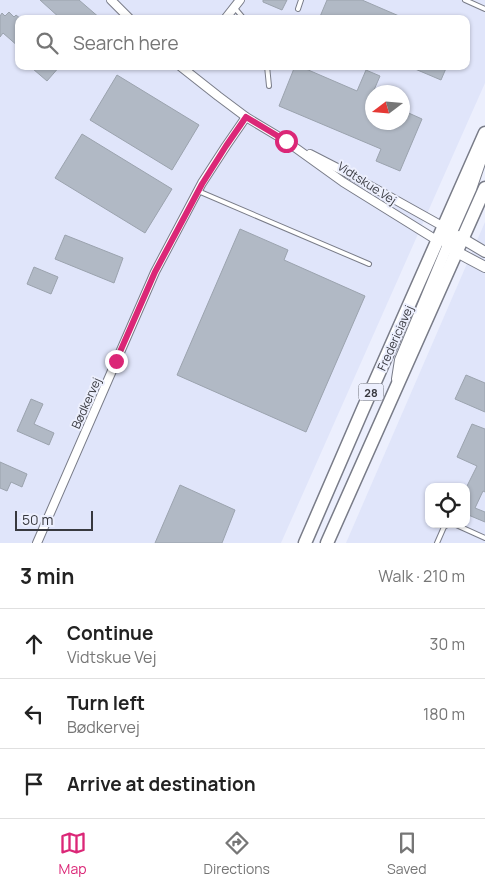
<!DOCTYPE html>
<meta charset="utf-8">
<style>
body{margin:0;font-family:Manrope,sans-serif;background:#f6f6f6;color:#222}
.controls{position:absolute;right:15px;bottom:15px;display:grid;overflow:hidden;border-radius:10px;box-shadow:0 1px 4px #0004}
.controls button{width:45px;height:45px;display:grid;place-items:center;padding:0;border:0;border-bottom:1px solid #e0e0e0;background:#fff;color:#222;font:25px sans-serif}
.compass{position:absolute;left:365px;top:85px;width:45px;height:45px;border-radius:50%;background:#fff;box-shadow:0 1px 4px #0004;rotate:254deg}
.scale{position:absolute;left:15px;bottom:12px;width:78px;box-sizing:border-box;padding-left:5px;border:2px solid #38393f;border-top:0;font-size:14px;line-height:18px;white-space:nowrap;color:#38393f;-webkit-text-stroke:4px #eceffd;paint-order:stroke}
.stop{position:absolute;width:15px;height:15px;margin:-11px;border:4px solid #db2777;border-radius:50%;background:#fff}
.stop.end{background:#db2777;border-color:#fff;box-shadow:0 1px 5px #0008}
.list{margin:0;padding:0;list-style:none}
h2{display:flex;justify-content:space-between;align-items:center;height:65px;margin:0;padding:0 20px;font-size:21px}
h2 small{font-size:16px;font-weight:400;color:#767676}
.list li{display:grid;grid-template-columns:32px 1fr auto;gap:15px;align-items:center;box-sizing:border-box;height:70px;padding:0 20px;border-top:1px solid #e0e0e0}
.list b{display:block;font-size:19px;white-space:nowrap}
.list p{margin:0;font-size:16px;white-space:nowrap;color:#767676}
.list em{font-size:16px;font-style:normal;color:#767676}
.icon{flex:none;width:28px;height:28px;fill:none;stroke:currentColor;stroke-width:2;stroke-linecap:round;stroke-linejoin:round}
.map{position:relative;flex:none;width:485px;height:543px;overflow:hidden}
.search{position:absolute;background:#fff;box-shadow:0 1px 4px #0004;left:15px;right:15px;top:15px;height:55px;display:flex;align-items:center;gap:12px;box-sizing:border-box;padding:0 18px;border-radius:10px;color:#767676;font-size:19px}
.sheet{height:275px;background:#fff}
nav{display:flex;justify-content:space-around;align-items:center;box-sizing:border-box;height:70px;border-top:1px solid #e0e0e0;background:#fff;font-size:14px;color:#767676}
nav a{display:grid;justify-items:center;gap:2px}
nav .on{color:#db2777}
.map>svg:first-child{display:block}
.built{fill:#e0e5fa;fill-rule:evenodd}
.building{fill:#b1b9c5;stroke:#9ba3ae}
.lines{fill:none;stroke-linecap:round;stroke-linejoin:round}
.service-casing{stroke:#797c88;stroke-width:6}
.minor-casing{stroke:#797c88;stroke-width:10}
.tertiary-casing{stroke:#797c88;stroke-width:12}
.primary-casing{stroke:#797c88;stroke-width:15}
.service{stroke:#fff;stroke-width:4}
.minor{stroke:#fff;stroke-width:8}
.tertiary{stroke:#fff;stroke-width:10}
.primary{stroke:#fff;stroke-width:12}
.route{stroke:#db2777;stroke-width:6}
.labels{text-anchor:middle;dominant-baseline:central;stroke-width:4;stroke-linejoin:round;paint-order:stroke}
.shield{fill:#eceffd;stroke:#6e7078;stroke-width:1}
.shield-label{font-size:11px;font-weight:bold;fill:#38393f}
.street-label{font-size:12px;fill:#38393f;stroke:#eceffd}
</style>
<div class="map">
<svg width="485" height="543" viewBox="0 0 485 543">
<rect width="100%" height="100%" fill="#eceffd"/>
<g class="built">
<path d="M0,0H485V83L281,543H0ZM19,19H466V66H19ZM372,92H402V122H372Z"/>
<path d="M485,222V543H346L482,229ZM429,487H466V524H429Z"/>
</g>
<g class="building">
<polygon points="40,0 79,0 101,19 61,19"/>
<polygon points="263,0 287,0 282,10 263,2"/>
<polygon points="327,0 362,0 406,19 319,19"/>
<polygon points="9,12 14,17 16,15 21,19 19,19 19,47 3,33 0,37 0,16 2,13 5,16"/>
<polygon points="35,66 60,66 47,81 33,69"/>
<polygon points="295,66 299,66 357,91 366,70 380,76 371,97 372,97 372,122 402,122 402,110 422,119 400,171 376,161 381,149 279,106"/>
<polygon points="408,66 447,66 441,80"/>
<polygon points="117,75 199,125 172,170 90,120"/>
<polygon points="82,134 172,189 145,233 55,178"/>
<polygon points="240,229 288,250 284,260 365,296 306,432 177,375"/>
<polygon points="65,235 123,258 114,283 55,259"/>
<polygon points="34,267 58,277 51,294 27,284"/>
<polygon points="466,375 485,383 485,412 455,399"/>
<polygon points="31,399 43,404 34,424 54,433 49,445 17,431"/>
<polygon points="472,424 485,429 485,492 483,491 475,508 485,512 485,522 466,514 466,488 477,466 457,457"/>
<polygon points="0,462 27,474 22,487 11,482 7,491 0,488"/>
<polygon points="180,485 235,510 222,543 155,543"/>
</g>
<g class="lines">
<g class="service-casing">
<g id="service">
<polyline points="465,0 485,9"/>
<polyline points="234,7 244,19"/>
<polyline points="298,9 301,0"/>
<polyline points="267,66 269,86"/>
<polyline points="198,191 369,264"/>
<polyline points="454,524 485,538"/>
<polyline points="437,543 444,527 449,524"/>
</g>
</g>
<g class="minor-casing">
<g id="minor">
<polyline points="111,0 130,19"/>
<polyline points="225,19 240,0"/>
<polyline points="180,66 218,96 246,117 286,141 343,182 438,241"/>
<polyline points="310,154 349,174 444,227"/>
<polyline points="37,543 155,272 202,183 226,146 246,117"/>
</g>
</g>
<g class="tertiary-casing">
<g id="tertiary">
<polyline points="458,236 485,252"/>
<polyline points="453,250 485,267"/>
<polyline points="457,253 452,232 471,189 482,157 485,143"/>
<polyline points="397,379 400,360 447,247 444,227"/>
</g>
</g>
<g class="primary-casing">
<g id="primary">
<polyline points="305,543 363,409 485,133"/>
<polyline points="327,543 485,188"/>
</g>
</g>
<use href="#service" class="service"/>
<use href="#minor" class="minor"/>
<use href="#tertiary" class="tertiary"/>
<use href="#primary" class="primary"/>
</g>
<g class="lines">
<polyline class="route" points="116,361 155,272 202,184 226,146 246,117 286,141"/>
</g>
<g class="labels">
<rect class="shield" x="358.5" y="383.5" width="25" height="17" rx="4"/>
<g class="shield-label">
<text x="371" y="392">28</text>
</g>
<g class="street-label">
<text transform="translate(367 183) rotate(33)">Vidtskue Vej</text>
<text transform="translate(395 338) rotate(-66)">Fredericiavej</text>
<text transform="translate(86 403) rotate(-66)">Bødkervej</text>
</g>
</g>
</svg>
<div class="controls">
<button><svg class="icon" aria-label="locate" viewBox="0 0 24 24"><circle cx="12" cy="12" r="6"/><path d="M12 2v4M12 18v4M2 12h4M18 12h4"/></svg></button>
</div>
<svg class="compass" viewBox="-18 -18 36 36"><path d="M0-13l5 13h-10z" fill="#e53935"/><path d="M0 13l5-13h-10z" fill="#767676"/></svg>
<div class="scale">50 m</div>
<div class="stop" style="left:286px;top:141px"></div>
<div class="stop end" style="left:116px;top:361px"></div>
<div class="search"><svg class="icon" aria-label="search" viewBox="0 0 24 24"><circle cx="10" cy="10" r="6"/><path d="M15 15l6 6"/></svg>Search here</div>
</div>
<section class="sheet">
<h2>3 min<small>Walk · 210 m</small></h2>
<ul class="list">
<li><svg class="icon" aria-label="ahead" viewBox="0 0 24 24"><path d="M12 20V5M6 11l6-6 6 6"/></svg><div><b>Continue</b><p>Vidtskue Vej</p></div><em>30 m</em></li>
<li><svg class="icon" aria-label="left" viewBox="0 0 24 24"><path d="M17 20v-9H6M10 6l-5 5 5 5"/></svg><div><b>Turn left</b><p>Bødkervej</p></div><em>180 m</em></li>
<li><svg class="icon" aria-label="arrive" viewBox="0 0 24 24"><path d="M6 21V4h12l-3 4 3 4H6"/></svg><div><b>Arrive at destination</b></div></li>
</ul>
</section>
<nav>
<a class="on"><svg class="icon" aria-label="map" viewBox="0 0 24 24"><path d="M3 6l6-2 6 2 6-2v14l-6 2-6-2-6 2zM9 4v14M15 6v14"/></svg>Map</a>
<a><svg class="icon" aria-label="directions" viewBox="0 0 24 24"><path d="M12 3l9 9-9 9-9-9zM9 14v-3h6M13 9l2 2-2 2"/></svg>Directions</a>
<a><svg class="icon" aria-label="saved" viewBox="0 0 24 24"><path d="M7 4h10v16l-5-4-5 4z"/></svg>Saved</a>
</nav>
